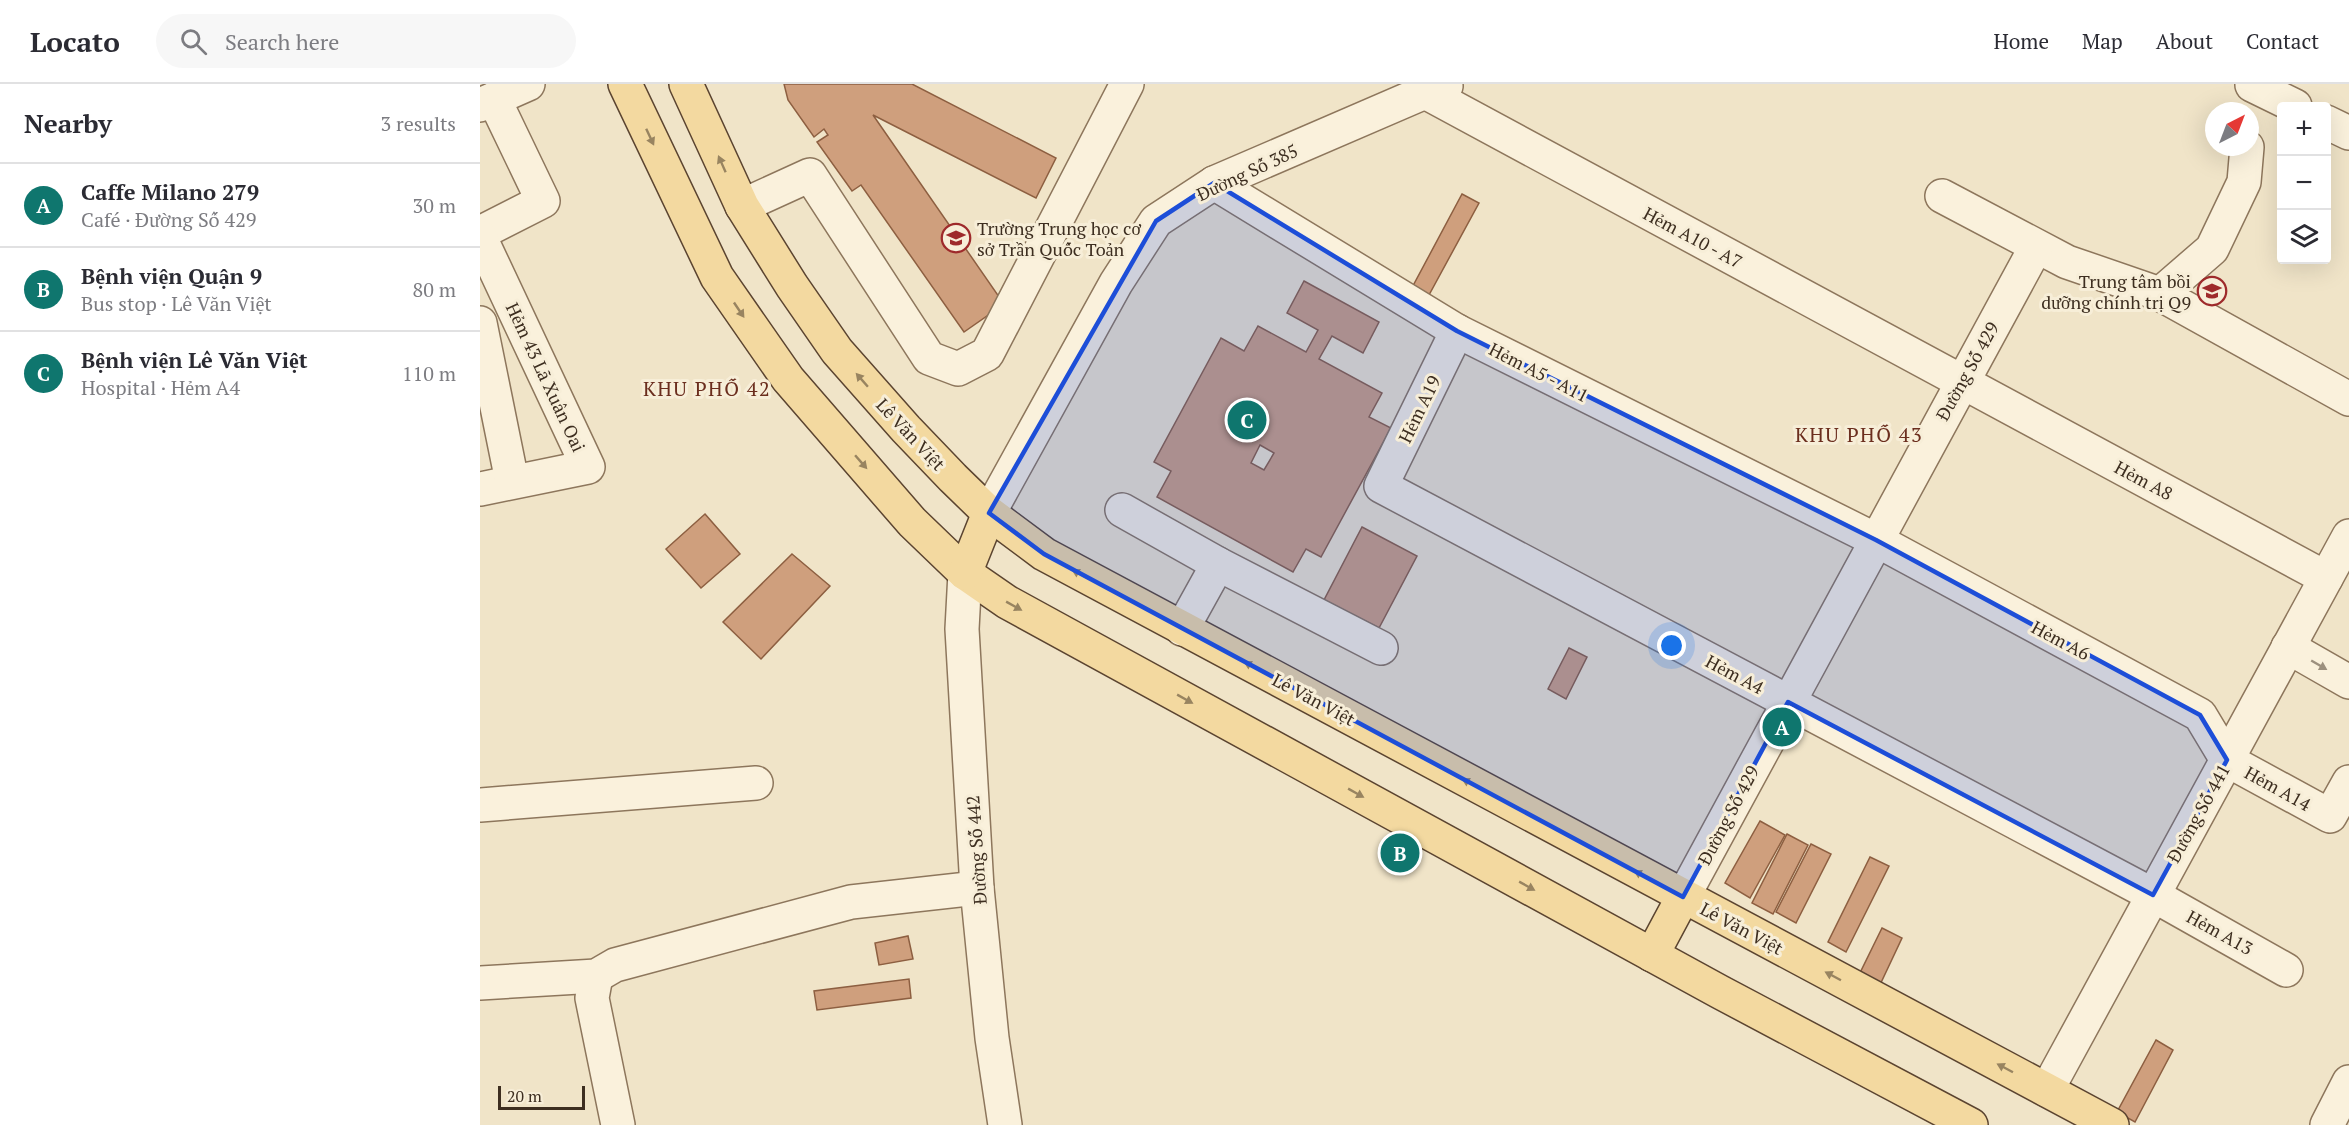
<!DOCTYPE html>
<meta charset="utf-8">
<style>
body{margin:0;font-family:"PT Serif",serif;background:#f7f7f7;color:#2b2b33}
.controls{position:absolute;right:18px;top:18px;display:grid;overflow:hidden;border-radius:6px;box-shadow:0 6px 24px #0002}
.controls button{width:54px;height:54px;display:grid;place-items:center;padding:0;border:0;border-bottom:2px solid #e1e1e2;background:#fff;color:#2b2b33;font:30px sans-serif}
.compass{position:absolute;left:1725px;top:18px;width:54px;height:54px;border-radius:50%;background:#fff;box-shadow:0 6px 24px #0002;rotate:42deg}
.scale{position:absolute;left:18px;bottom:15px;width:87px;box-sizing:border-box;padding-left:6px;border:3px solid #3d2e20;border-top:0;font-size:16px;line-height:21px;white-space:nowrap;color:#3d2e20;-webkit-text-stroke:4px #f7eed8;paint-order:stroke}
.you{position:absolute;left:1192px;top:562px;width:21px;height:21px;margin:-15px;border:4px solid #fff;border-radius:50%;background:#1a73e8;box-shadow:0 0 0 9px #1a73e833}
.badge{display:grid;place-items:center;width:39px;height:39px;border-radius:50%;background:#0f766e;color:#fff;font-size:20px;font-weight:700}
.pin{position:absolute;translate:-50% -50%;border:3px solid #fff;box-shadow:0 2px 6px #0006}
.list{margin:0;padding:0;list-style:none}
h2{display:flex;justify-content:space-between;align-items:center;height:78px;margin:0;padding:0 24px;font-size:26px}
h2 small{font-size:20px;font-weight:400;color:#7c7c81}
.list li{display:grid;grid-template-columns:39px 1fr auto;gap:18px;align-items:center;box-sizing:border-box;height:84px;padding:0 24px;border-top:2px solid #e1e1e2}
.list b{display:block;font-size:22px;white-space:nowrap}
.list p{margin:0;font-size:20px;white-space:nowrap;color:#7c7c81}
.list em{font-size:20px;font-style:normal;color:#7c7c81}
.icon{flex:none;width:33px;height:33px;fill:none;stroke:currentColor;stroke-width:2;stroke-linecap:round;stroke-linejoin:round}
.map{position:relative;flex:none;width:1869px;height:1041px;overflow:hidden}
header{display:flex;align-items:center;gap:36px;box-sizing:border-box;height:84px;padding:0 30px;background:#fff;border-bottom:2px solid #e1e1e2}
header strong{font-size:28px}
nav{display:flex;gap:33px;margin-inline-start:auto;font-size:21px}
.search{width:420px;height:54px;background:#f7f7f7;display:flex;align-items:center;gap:15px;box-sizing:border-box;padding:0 21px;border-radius:33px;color:#7c7c81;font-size:22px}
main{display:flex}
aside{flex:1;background:#fff}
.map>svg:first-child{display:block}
.building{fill:#cf9f7d;stroke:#8d5f41;stroke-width:1.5;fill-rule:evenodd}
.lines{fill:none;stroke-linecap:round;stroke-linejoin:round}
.minor-casing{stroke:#8d765c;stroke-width:36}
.major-casing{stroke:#5b4430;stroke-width:36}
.minor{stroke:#faf1dc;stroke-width:33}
.major{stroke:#f3d9a0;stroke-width:33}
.oneway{fill:#988460}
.oneway2{fill:#9c907e}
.marked{fill:#1d4ed8;fill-opacity:0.2;stroke:#1d4ed8;stroke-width:4.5;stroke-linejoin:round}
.labels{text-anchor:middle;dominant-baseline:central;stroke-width:6;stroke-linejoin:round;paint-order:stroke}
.street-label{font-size:18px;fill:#3d2e20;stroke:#f7eed8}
.poi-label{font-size:18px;fill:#3d2e20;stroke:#f7eed8;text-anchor:start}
.neighbourhood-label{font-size:20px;letter-spacing:1.5px;fill:#6b2e1e;stroke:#f7eed8}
</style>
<header>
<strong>Locato</strong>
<div class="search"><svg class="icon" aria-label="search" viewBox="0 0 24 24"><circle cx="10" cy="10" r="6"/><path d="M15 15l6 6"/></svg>Search here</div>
<nav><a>Home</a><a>Map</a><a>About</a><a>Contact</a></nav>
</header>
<main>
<aside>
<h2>Nearby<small>3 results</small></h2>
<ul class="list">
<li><span class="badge">A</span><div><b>Caffe Milano 279</b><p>Café · Đường Số 429</p></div><em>30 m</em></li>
<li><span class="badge">B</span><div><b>Bệnh viện Quận 9</b><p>Bus stop · Lê Văn Việt</p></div><em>80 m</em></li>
<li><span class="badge">C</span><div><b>Bệnh viện Lê Văn Việt</b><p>Hospital · Hẻm A4</p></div><em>110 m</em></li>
</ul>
</aside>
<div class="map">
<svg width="1869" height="1041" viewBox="0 0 1869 1041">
<rect width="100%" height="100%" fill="#f0e4c8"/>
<g class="building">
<polygon points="304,0 432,0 576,74 556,114 393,31 524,220 484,248 381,101 372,107 337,58 348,51 344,45 334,53 308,16"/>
<polygon points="982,110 999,119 943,222 927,213"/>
<path d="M824,197L899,238L883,269L852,252L839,275L902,309L889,333L911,344L841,473L826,465L813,488L677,413L691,387L674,378L741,254L764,267L778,242L826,268L838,246L807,229ZM780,361L794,369L784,386L771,379Z"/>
<polygon points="225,430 260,470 221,504 186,465"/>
<polygon points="882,443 937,472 899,544 844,516"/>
<polygon points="312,470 350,502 281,575 243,538"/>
<polygon points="1089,564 1107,573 1086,615 1068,605"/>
<polygon points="1280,737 1305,751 1270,814 1245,799"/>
<polygon points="1307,750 1328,761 1293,830 1272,819"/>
<polygon points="1331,760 1351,770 1316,839 1296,828"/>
<polygon points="1390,773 1409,782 1366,868 1348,858"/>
<polygon points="1402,844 1422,854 1398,905 1377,895"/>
<polygon points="428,852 433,875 399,881 395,859"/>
<polygon points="429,895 431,914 337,926 334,907"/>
<polygon points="1676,956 1693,966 1655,1038 1637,1028"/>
</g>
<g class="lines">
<g class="minor-casing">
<g id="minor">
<polyline points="1772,1 1815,22"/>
<polyline points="945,8 1846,494"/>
<polyline points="0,21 48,0"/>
<polyline points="1846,38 1869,49"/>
<polyline points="734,99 977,247 1396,456 1720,631 1747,676 1850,732 1869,698"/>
<polyline points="1462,112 1587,178 1680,210 1732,165 1764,98 1767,63"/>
<polyline points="262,122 330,91 449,274 478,285 507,270 647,0"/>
<polyline points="0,149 63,117 14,15"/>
<polyline points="0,153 108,383 0,405"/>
<polyline points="1680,210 1869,315"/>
<polyline points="0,239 32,397"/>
<polyline points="977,247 901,402 1673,811 1806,886"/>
<polyline points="642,426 738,480 901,564"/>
<polyline points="509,429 636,199 676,137 734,99 945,8 966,2"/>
<polyline points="485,489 482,545 497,804 512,954 525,1041"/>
<polyline points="702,545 738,480"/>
<polyline points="1808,563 1869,598"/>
<polyline points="0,721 276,699"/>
<polyline points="1203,813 1556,163"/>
<polyline points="116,892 112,914 138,1041"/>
<polyline points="0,899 116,892 135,881 371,818 497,804"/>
<polyline points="1567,1006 1869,452"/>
<polyline points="1847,1041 1869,998"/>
</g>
</g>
<g class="major-casing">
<g id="major">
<polyline points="145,0 237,193 308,295 432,438 485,489 527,518 1240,908 1491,1041"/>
<polyline points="206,0 262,122 312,202 357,267 426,345 473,394 509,429 564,470 1632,1041"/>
<polyline points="485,489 509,429"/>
<polyline points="1172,871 1203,813"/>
</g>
</g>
<use href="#minor" class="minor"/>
<use href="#major" class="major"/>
</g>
<defs><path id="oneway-solid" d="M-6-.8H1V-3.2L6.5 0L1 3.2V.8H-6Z" transform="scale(1.5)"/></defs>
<g class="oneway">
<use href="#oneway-solid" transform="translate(170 53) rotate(65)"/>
<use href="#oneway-solid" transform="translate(242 80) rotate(-114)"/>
<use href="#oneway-solid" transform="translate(259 226) rotate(56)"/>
<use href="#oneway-solid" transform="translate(382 296) rotate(-131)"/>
<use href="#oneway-solid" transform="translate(381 378) rotate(49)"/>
<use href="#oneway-solid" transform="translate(600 490) rotate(-152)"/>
<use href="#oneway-solid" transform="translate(534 522) rotate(29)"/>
<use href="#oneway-solid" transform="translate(772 582) rotate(-152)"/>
<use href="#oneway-solid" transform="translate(705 615) rotate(29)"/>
<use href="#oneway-solid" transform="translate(990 699) rotate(-152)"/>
<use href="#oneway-solid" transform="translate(876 709) rotate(29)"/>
<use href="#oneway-solid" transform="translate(1162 791) rotate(-152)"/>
<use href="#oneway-solid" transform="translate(1047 802) rotate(29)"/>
<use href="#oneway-solid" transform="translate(1353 892) rotate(-152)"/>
<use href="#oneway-solid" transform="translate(1525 984) rotate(-152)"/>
</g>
<use class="oneway2" href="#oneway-solid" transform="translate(1839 581) rotate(30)"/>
<path class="marked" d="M734,99L977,247L1396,456L1720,631L1747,676L1673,811L1308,618L1203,813L564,470L509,429L676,137Z"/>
<defs>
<g id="school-ring" transform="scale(1.5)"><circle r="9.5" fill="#f7eed8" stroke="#9e2a2b" stroke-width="1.5"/><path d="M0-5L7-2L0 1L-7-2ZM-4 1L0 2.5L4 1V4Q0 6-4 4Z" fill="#9e2a2b"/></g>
</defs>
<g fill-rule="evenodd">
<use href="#school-ring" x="476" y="154"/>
<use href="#school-ring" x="1732" y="207"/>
</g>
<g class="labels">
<g class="street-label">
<text transform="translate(767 88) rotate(-25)">Đường Số 385</text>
<text transform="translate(1213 153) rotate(28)">Hẻm A10 - A7</text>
<text transform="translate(1487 287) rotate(-61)">Đường Số 429</text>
<text transform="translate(1059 288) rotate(27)">Hẻm A5 - A11</text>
<text transform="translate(66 293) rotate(65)">Hẻm 43 Lã Xuân Oai</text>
<text transform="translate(939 325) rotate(-64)">Hẻm A19</text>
<text transform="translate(431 350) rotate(47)">Lê Văn Việt</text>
<text transform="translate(1664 396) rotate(28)">Hẻm A8</text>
<text transform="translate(1581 556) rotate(28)">Hẻm A6</text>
<text transform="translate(1255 590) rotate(28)">Hẻm A4</text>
<text transform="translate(834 615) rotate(28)">Lê Văn Việt</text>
<text transform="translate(1798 704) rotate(29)">Hẻm A14</text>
<text transform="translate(1718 729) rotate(-61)">Đường Số 441</text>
<text transform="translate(1248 731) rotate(-62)">Đường Số 429</text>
<text transform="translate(496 766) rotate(-94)">Đường Số 442</text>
<text transform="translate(1262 844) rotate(28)">Lê Văn Việt</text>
<text transform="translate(1740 848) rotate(29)">Hẻm A13</text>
</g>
<g class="poi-label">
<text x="497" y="144">Trường Trung học cơ<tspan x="497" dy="21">sở Trần Quốc Toản</tspan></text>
<text x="1711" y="197" text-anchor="end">Trung tâm bồi<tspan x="1711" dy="21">dưỡng chính trị Q9</tspan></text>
</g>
<g class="neighbourhood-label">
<text x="227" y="304">KHU PHỐ 42</text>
<text x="1379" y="350">KHU PHỐ 43</text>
</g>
</g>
</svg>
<div class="controls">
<button>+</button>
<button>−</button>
<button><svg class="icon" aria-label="layers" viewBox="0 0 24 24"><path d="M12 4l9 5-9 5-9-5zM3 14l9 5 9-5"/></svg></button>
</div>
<svg class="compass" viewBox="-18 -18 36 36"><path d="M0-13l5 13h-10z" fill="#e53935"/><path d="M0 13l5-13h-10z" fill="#7c7c81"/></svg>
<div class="scale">20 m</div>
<div class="you"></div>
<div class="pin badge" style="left:1302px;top:643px">A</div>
<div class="pin badge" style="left:920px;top:769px">B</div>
<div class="pin badge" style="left:767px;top:336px">C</div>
</div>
</main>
